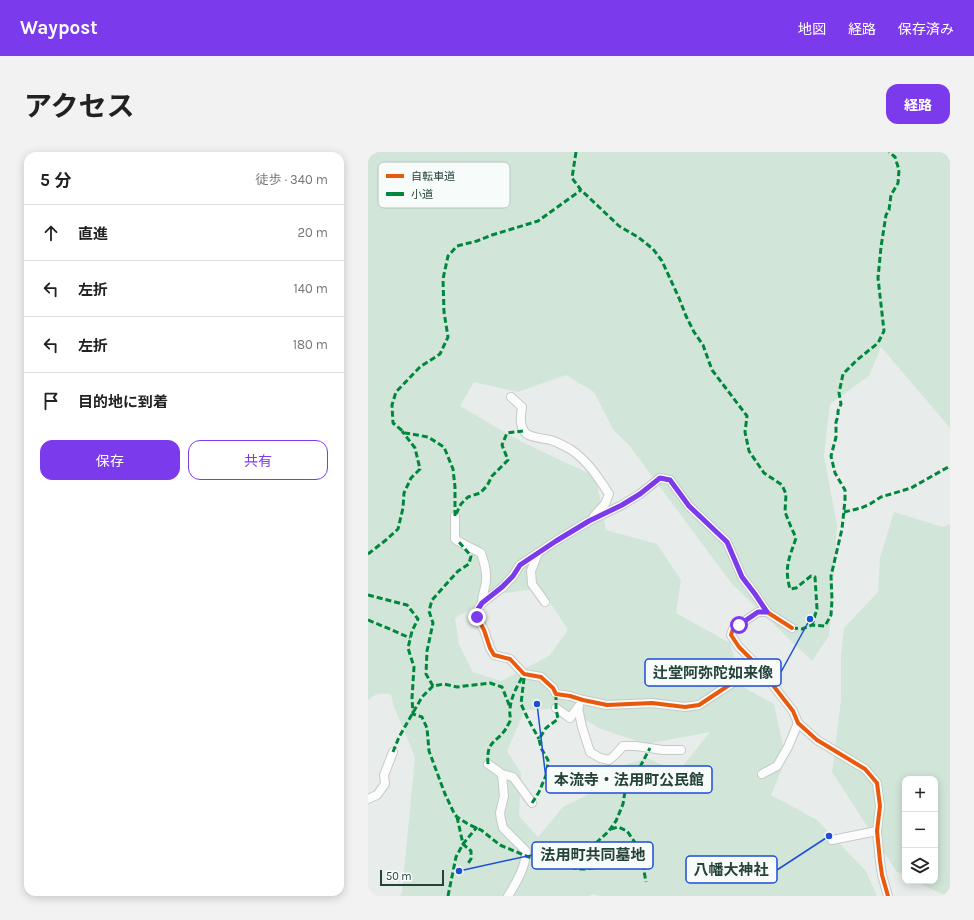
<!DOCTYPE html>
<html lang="ja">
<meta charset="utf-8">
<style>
body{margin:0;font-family:Karla,"Noto Sans JP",sans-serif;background:#f2f2f2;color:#222}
.controls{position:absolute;right:12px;bottom:12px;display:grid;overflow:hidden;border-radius:8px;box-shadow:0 2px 10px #0003}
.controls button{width:36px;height:36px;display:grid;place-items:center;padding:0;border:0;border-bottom:1px solid #e0e0e0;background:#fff;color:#222;font:20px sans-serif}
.scale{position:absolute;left:12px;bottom:10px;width:64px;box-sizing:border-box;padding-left:4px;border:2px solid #24423a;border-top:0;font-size:11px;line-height:14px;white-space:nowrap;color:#24423a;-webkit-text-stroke:3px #f7fbf9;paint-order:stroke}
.stop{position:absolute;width:12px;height:12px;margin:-9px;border:3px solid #7c3aed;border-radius:50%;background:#fff}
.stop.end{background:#7c3aed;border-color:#fff;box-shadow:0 1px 4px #0008}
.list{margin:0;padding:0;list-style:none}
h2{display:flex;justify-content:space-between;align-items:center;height:52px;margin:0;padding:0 16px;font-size:17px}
h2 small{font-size:13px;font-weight:400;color:#767676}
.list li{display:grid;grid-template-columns:26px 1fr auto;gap:12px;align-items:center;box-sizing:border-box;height:56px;padding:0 16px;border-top:1px solid #e0e0e0}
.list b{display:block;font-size:15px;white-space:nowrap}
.list em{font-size:13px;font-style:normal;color:#767676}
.actions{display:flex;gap:8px;padding:12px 16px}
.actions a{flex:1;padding:9px 0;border:1px solid #7c3aed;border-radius:12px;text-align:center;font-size:14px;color:#7c3aed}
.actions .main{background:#7c3aed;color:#fff}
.icon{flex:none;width:22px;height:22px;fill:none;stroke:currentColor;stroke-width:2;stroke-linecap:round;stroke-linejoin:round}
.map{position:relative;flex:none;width:582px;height:744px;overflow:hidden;border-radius:12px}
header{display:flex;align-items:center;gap:24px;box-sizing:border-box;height:56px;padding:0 20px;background:#7c3aed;color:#fff}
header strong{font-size:19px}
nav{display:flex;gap:22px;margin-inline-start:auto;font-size:14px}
.intro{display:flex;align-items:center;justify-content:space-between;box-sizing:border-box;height:96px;padding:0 24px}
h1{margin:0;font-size:28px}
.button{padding:10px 18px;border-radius:12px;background:#7c3aed;color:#fff;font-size:14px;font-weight:700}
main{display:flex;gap:24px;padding:0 24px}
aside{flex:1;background:#fff;border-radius:12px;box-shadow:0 2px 10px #0003}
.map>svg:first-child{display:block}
.green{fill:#d1e6d8;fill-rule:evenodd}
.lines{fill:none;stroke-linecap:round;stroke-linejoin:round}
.street-casing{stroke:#c5cac8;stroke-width:10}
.street{stroke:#fcfcfc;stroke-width:8}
.quiet{stroke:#00873e;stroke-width:3;stroke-dasharray:6 3;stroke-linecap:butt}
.cycleway-casing{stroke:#f7fbf9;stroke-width:6}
.cycleway{stroke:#e8590c;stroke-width:4}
.route{stroke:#7c3aed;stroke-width:5}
.key{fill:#f7fbf9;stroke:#b8c4c0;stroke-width:1}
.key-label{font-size:11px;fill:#24423a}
.leader{fill:none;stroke:#1d4ed8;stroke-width:1.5}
.callout-dot{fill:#1d4ed8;stroke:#f7fbf9;stroke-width:1.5}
.callout{fill:#f7fbf9;stroke:#1d4ed8;stroke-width:1.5}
.callout-label{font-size:15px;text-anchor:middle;font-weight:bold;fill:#24423a}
</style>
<header>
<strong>Waypost</strong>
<nav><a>地図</a><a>経路</a><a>保存済み</a></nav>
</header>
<div class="intro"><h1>アクセス</h1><a class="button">経路</a></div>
<main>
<aside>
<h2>5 分<small>徒歩 · 340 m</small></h2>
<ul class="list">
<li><svg class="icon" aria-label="ahead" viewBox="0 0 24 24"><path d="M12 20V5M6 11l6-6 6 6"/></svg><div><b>直進</b></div><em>20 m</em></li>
<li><svg class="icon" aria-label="left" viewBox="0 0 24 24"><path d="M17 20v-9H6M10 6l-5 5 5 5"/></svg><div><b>左折</b></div><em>140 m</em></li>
<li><svg class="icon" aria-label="left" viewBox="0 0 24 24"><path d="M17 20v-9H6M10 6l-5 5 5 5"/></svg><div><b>左折</b></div><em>180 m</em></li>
<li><svg class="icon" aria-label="arrive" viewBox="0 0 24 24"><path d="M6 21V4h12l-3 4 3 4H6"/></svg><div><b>目的地に到着</b></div></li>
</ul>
<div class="actions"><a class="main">保存</a><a>共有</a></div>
</aside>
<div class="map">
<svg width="582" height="744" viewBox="0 0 582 744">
<rect width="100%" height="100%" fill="#e8edeb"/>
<g class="green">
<path d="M0,0H582V276L513,195L501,224L462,252L456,304L469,373L463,463L461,484L444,509L364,432L260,292L246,279L226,240L198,223L150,240L106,230L92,254L152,289L228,325L238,378L289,392L313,428L308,461L362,491L375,535L406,552L418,607L403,643L449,668L498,719L509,744H232L225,742L221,744H32L34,740L47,605L26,555L23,543C14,540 6,542 0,548ZM173,436L200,478L181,504L133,529L105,520L91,492L87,466L131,442ZM195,556L233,577L278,592L342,580L310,620L279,606L246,616L229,638L195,655L170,685L151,664L153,621L139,599L157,558Z"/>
<polygon points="526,360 575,375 582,372 582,744 578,744 547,729 567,729 567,627 537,627 537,724 528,719 464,620 473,548 473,503 476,476 510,440 512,406"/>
</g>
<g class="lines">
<g class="street-casing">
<g id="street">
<path d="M143,245L154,255C153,262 151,272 156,279C160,286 175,286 182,288C188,289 196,294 202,297C219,308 230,325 241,342L237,352L226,364"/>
<path d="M87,364V387C95,393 105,396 113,401C116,410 119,418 118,428C118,437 114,441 114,451"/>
<polyline points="170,401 163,419 164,432 177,450"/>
<polyline points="399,460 390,460 387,462 365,477 363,483 371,495 390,514 425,559 430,571 449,588 497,617 509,631 512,654 509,679 512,709 514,723 520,744"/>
<polyline points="390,514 331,553 317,555 284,551 239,553 215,548 202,544 188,542 185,536 173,525 156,522 142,507 126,503 122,496 116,478 109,465 110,457 114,451 135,435 145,424 152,413 188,389 221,369 254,353 272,342 292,326 302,328 321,354 359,390 374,425 387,442 399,460 424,476"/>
<polyline points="188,556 202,566 211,554"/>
<polyline points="210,556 214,575 222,600 232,606 241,608 247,603 255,594 268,594 295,598 313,598"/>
<path d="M120,612L134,622L136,644L132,661L133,668L135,676L158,699C158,715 148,731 140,744"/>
<polyline points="134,622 145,625 164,651"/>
<polyline points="394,622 409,614 420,595 430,571"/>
<polyline points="0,647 9,643 17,632 16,623 25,600"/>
<polyline points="464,688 509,679"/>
</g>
</g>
<use href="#street" class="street"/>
<g class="quiet">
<path d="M208,0L204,26L213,38L231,55L251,74L270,85L285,97L294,109L311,146L318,164L326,180L335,193L344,218L379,264L377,280L381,299L396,321L414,333L418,342L417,360L423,375L428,386C421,407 416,415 422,437L428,436L443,424L447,425L449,457L444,473"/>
<polyline points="476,360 493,356 502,352 513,345 543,336 582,314"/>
<polyline points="88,362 93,352 100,345 112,341 119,334 124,324 140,308 134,293 139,281 155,279"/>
<polyline points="87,364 87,335 85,317 76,295 60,285 49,283 37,281 25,271 24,253 28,240 52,215 72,202 80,185 76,160 75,127 80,104 89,94 109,89 124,83 170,69 213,38"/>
<polyline points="0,402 18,388 30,377 35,356 36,341 43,326 52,317 47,296 34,279"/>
<polyline points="0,443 39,453 50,467 44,479 40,496 46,515 44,546 45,562 54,565 59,576 61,599 77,642 86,661 89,665 100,672 113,678 132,693 158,704 177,711 192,712 209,709 221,702 229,690 240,680 248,669 255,652 257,639 270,622 273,613 282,596"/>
<polyline points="0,468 24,478 42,486"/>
<polyline points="424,476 434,477 444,473 457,474 463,463 464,448 463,424 474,377 477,348 477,338 467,321 463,304 468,285 468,270 470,264 470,259 473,252 471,241 475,222 489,208 510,191 516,179 510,126 513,95 518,63 521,58 523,43 530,31 531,18 527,5 521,0"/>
<polyline points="156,526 153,552 160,567 171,587"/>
<polyline points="65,534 58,522 59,499 65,471 61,459 64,448 90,419 101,412 103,404 91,390"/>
<polyline points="25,600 31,585 54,545 65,534 76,532 89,535 122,531 134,535 142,555"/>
<path d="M120,612C118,587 129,592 139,575C139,574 142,570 142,569C143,565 141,561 142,557C143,544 150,533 156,522"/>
<polyline points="164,651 171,640 179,621 180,608 173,596 171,587 178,576 190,567 188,556 188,542"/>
<polyline points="89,665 95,692 103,699 103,707 99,713"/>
<polyline points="243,677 250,675 259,679 268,692 274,705 276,719 278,730"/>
<polyline points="194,713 210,717 218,717 231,715"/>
<polyline points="80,744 88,705 95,692 109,675"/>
</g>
<g class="cycleway-casing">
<g id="cycleway">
<polyline points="399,460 390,460 387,462 365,477 363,483 371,495 390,514 425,559 430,571 449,588 497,617 509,631 512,654 509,679 512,709 514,723 520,744"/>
<polyline points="390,514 331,553 317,555 284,551 239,553 215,548 202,544 188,542 185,536 173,525 156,522 142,507 126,503 122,496 116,478 109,465 110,457 114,451 135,435 145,424 152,413 188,389 221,369 254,353 272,342 292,326 302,328 321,354 359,390 374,425 387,442 399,460 424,476"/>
</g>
</g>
<use href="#cycleway" class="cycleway"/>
</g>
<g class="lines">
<polyline class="route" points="109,465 110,457 114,451 134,435 145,424 152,413 188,389 221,369 254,353 272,342 292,326 302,328 321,354 359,390 374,425 387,442 399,460 390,460 371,473"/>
</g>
<rect x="10" y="10" width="132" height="46" rx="6" class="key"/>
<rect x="18" y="22" width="18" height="4" fill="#e8590c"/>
<rect x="18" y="40" width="18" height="4" fill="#00873e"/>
<g class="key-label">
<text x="43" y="28">自転車道</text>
<text x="43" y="46">小道</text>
</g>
<path class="leader" d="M442 467L413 520M169 552L178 627M91 719L164 703M461 684L409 718"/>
<g class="callout-dot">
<circle cx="442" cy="467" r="4"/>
<circle cx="169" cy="552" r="4"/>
<circle cx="91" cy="719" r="4"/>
<circle cx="461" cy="684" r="4"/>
</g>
<g class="callout">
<rect x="277" y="507" width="136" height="27" rx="4"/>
<rect x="178" y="614" width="166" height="27" rx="4"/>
<rect x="164" y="690" width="121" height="27" rx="4"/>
<rect x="318" y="704" width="91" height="27" rx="4"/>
</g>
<g class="callout-label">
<text x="345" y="526">辻堂阿弥陀如来像</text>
<text x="261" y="633">本流寺・法用町公民館</text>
<text x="225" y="708">法用町共同墓地</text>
<text x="363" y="723">八幡大神社</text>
</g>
</svg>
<div class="controls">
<button>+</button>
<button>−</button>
<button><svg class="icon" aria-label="layers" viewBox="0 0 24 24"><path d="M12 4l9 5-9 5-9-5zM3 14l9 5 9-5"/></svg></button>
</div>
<div class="scale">50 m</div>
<div class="stop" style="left:371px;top:473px"></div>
<div class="stop end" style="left:109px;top:465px"></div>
</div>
</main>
